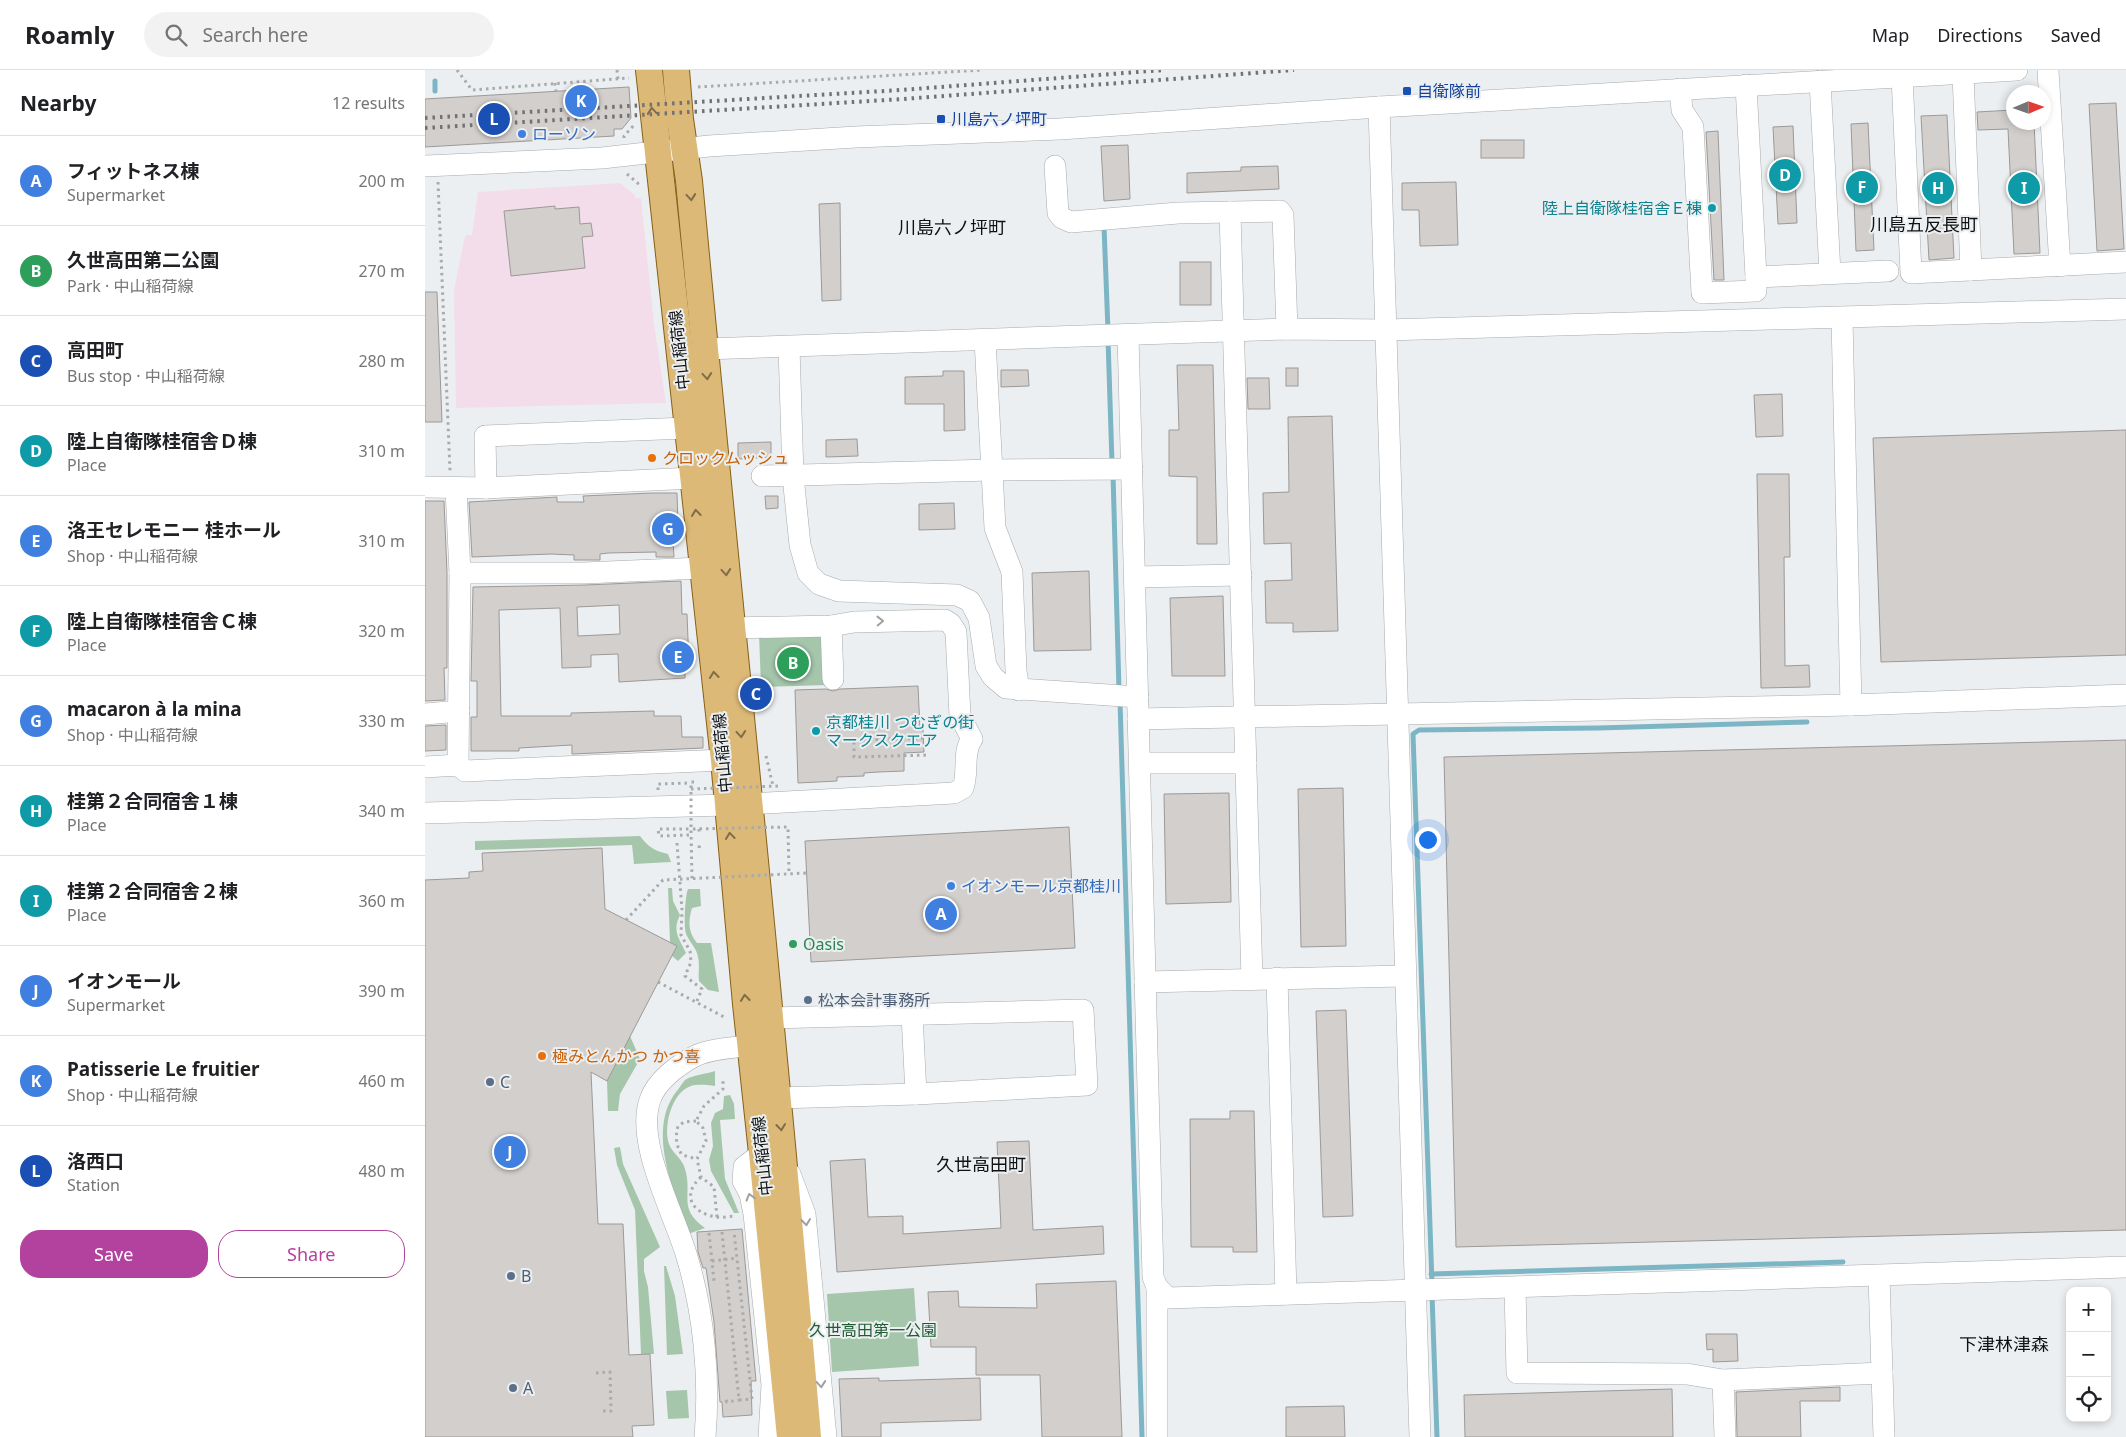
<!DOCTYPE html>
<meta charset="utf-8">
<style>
body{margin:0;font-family:"Noto Sans","Noto Sans JP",sans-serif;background:#f2f2f2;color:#202124}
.controls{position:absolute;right:15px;bottom:15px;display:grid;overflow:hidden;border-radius:10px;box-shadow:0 2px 8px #0003}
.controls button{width:45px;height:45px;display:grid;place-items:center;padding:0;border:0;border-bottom:1px solid #e0e0e0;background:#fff;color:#202124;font:25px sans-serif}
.compass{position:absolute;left:1581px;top:15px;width:45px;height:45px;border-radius:50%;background:#fff;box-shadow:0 2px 8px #0003;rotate:88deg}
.you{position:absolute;left:1002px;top:769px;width:18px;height:18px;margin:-12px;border:4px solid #fff;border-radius:50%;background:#1a73e8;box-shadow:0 0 0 8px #1a73e833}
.badge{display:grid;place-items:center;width:32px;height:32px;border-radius:50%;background:#b3429e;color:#fff;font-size:16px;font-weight:700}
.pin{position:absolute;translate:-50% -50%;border:2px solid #fff;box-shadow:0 1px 5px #0006}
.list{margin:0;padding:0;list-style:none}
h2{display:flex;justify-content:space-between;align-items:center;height:65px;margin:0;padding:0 20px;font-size:21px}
h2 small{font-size:16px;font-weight:400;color:#757577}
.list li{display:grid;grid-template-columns:32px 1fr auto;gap:15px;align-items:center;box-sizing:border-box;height:90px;padding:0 20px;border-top:1px solid #e0e0e0}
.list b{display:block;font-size:19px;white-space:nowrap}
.list p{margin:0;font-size:16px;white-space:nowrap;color:#757577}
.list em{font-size:16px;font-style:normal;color:#757577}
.actions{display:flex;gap:10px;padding:15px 20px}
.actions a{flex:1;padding:11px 0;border:1px solid #b3429e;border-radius:20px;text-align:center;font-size:18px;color:#b3429e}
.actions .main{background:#b3429e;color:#fff}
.icon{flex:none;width:28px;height:28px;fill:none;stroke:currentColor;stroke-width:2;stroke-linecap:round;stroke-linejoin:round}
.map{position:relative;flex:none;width:1701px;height:1367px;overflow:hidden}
header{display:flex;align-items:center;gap:30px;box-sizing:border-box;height:70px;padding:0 25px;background:#fff;border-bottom:1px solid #e0e0e0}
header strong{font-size:24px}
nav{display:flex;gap:28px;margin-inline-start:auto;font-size:18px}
.search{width:350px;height:45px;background:#f2f2f2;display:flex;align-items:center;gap:12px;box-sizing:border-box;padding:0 18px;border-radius:28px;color:#757577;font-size:19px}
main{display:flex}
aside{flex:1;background:#fff}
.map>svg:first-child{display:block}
.industrial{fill:#f4ddea}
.green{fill:#a5c6ab}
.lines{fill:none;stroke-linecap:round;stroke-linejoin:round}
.stream{stroke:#7cb5c4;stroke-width:5}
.building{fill:#d2cfcd;stroke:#9c9997;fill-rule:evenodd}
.minor-casing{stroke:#a7aaac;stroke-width:22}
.major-casing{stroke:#866018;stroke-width:28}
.path{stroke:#a8abac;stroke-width:3;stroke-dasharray:2.5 4;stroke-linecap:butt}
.minor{stroke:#fff;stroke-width:21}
.major{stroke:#dcb977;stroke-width:26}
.rail{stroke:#707274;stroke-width:4;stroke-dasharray:2.5 5;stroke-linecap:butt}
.path-bridge{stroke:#a8abac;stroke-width:3;stroke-dasharray:2.5 4;stroke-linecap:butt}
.oneway{stroke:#806d4a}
.oneway2{stroke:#9fa0a0}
.transit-dot{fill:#1a4fb4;stroke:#eceff1;stroke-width:2}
.shop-dot{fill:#3f7fe0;stroke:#eceff1;stroke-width:2}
.culture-dot{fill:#0f9aa8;stroke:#eceff1;stroke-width:2}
.food-dot{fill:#e8710a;stroke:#eceff1;stroke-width:2}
.leisure-dot{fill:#2e9e5b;stroke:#eceff1;stroke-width:2}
.service-dot{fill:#5c6f8a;stroke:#eceff1;stroke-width:2}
.labels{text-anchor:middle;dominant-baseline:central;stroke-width:4;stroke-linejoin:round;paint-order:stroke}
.transit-label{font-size:16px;fill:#164399;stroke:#eceff1;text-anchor:start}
.shop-label{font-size:16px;fill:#366cbe;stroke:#eceff1;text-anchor:start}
.culture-label{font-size:16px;fill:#0d838f;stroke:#eceff1;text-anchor:end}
.street-label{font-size:16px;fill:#101112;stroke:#eceff1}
.food-label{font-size:16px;fill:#c56008;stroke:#eceff1;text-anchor:start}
.leisure-label{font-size:16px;fill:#27864d;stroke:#eceff1;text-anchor:start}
.service-label{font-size:16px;fill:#4e5e75;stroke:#eceff1;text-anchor:start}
.park-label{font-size:16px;fill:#205c32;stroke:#eceff1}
.neighbourhood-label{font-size:18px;fill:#101112;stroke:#eceff1}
</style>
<header>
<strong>Roamly</strong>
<div class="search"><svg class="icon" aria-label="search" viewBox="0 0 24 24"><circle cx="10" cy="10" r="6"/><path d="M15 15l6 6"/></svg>Search here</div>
<nav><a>Map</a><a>Directions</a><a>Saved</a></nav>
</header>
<main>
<aside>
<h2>Nearby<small>12 results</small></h2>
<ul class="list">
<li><span class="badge" style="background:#3f7fe0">A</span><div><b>フィットネス棟</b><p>Supermarket</p></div><em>200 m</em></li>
<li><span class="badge" style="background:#2e9e5b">B</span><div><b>久世高田第二公園</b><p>Park · 中山稲荷線</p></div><em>270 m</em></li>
<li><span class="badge" style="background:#1a4fb4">C</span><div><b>高田町</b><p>Bus stop · 中山稲荷線</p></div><em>280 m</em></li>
<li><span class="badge" style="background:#0f9aa8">D</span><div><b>陸上自衛隊桂宿舎Ｄ棟</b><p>Place</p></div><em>310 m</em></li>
<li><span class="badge" style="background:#3f7fe0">E</span><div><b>洛王セレモニー 桂ホール</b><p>Shop · 中山稲荷線</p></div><em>310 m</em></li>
<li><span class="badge" style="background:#0f9aa8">F</span><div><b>陸上自衛隊桂宿舎Ｃ棟</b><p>Place</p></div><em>320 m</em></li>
<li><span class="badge" style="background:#3f7fe0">G</span><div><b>macaron à la mina</b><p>Shop · 中山稲荷線</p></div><em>330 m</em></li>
<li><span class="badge" style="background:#0f9aa8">H</span><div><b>桂第２合同宿舎１棟</b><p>Place</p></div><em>340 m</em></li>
<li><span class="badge" style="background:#0f9aa8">I</span><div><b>桂第２合同宿舎２棟</b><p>Place</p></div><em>360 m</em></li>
<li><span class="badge" style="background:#3f7fe0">J</span><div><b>イオンモール</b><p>Supermarket</p></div><em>390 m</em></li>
<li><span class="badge" style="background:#3f7fe0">K</span><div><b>Patisserie Le fruitier</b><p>Shop · 中山稲荷線</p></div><em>460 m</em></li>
<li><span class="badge" style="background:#1a4fb4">L</span><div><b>洛西口</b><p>Station</p></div><em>480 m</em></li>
</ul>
<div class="actions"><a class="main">Save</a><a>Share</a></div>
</aside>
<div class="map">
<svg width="1701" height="1367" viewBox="0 0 1701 1367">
<rect width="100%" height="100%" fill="#eceff1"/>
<polygon class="industrial" points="195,113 210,125 210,128 216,128 229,254 241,333 31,338 29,220 39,170 41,165 47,165 53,122"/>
<g class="green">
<polygon points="391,562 400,570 402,615 336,617 334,564"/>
<path d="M215,766C223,777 230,781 243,784L246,792L209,794L207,775L50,780V771Z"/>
<path d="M243,818H247L248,831L255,845C247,861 254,868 261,883L253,891L247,886L252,876L245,872Z"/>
<path d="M263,819H275L276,836L267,838C263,851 263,862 272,873H286L294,922L283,920L274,911C273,903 275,895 273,887C272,879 266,874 262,866C258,860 260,826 263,819Z"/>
<polygon points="205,966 215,989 195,1024 193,1041 183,1041 182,1011"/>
<path d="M290,1001V1016C282,1015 273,1014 266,1016C247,1022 238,1056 244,1074C247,1083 258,1089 260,1099C268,1125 252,1138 280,1158L263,1164C250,1122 221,1062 251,1022C254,1019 257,1013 260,1010C267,1005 282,1004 290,1001Z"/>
<polygon points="305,1025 309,1034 310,1049 295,1050 300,1109 314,1143 309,1143 286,1101 284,1090 288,1076 286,1053 290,1043 298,1039 299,1026"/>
<polygon points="195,1077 198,1094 235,1177 219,1189 219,1201 223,1217 229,1284 216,1284 210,1140 192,1095 189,1078"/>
<polygon points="239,1196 241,1196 250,1226 258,1284 242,1285"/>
<polygon points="489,1218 494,1296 407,1302 402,1224"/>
<polygon points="262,1320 264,1348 243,1349 241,1321"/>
</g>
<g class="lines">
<g class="stream">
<polyline points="10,11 10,21"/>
<polyline points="679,156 683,261"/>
<polyline points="683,269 687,393"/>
<polyline points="688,404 694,620"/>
<polyline points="695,631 717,1367"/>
<polyline points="1006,1204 1418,1192"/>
<polyline points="1007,1214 988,664 994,660 1173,658 1382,652"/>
<polyline points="1007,1225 1012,1367"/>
</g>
</g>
<g class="building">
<polygon points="204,17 206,48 197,59 189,59 189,66 0,77 0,29"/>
<polygon points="1691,33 1699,179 1672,181 1664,34"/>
<polygon points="1588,40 1588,52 1609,52 1615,183 1589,184 1583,59 1553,60 1552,42"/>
<polygon points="1522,45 1529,188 1504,190 1496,46"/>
<polygon points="1443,53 1449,180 1431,181 1426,54"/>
<polygon points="1368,56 1372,153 1353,154 1348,57"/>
<polygon points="1293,61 1299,210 1289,210 1281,62"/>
<rect x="1056" y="70" width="43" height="18"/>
<polygon points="703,75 705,129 679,131 676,76"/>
<polygon points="853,96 854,119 762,123 762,103 816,101 816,97"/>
<polygon points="1031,112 1033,175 995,176 994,140 977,140 977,113"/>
<polygon points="415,133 416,230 397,231 394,134"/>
<polygon points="130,136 130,139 154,137 155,154 166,153 168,166 157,167 160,198 86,206 79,141"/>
<rect x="755" y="192" width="31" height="43"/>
<polygon points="0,222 12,222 17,352 0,352"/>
<polygon points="752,295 788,295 792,474 772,474 772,407 744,406 744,360 754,360"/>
<rect x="861" y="298" width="12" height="18"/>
<polygon points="576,300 603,300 604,316 576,317"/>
<polygon points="518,301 539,301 540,360 519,361 519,334 480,334 480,307 518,306"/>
<polygon points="822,308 844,308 845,339 823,339"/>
<polygon points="1357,324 1358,366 1331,367 1329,325"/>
<polygon points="907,346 913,561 868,562 868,553 841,553 840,511 867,510 866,473 839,474 838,423 864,422 863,347"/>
<polygon points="1701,360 1701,585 1456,592 1448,368"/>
<polygon points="432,369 433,386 401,387 401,370"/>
<polygon points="346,372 346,387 313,389 313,373"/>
<polygon points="1332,404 1364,404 1365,487 1359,487 1360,596 1384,595 1385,617 1336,618"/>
<polygon points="227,423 252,423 253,456 247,456 249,487 231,487 231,482 183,483 175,484 175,490 149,490 149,485 126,484 47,487 44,432 132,427 132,432 159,432 158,426"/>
<polygon points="340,426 353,426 353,438 341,439"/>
<polygon points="0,431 19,431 22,503 22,598 19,598 20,630 0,631"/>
<polygon points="529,433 530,459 494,460 494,434"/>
<polygon points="664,501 666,580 609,581 607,503"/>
<path d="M256,511L257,544H262L264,594H260V608L194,612L193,584L166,585V597L137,598L135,538L74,540L76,646H146V643L229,641V646H256L257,667H278V678L147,684V675L94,678V681H46V647H52V611H46L48,517L160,515ZM194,535L195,564L153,566L152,537Z"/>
<polygon points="798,526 800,606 747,606 745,528"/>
<polygon points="493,616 495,659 498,659 499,682 479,683 479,701 453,702 439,703 439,706 412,707 412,711 373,713 370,620 401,619 408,621 415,619"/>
<polygon points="21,655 21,680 0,681 0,656"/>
<polygon points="1701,670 1701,1160 1031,1177 1019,687"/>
<polygon points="918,718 921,876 876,877 873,719"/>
<polygon points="804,723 806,832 741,834 739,724"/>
<polygon points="644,757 650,878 386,892 380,771"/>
<polygon points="177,778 180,839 252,876 182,1011 166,1002 173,1154 198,1154 204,1285 225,1284 229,1355 207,1356 208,1367 0,1367 0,810 44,808 44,802 58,801 57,783"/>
<polygon points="921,940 928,1146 898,1147 891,941"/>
<polygon points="805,1041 829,1041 832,1182 808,1182 808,1177 766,1177 765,1049 805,1049"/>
<polygon points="604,1071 608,1160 678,1156 679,1184 412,1202 405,1091 440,1089 443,1147 478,1146 478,1164 576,1158 572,1072"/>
<polygon points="317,1159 331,1311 326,1311 327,1345 298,1347 297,1332 295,1332 289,1252 281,1198 278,1198 273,1182 272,1162"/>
<polygon points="691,1211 697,1367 617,1367 615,1305 551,1305 551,1277 506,1277 503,1222 533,1221 534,1237 612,1238 611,1214"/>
<polygon points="1281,1264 1312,1264 1313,1291 1288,1292 1288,1279 1282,1280"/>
<polygon points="454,1308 454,1311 555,1308 556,1350 456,1353 456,1367 417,1367 414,1309"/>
<polygon points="1415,1317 1415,1331 1375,1331 1376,1367 1312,1367 1311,1322"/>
<polygon points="1247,1319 1248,1367 1040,1367 1039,1325"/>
<polygon points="919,1336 920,1367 861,1367 861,1337"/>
</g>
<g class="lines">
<g class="minor-casing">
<g id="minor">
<polyline points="1623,0 1635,196"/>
<polyline points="1538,4 1546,200"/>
<polyline points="1477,6 1486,203 1701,192"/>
<polyline points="1395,11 1405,203"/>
<polyline points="1321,15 1331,207 1463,201"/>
<polyline points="1255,19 1257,40 1268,57 1277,223 1331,221 1331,207"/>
<polyline points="954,37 995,1367"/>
<polyline points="0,96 177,88 284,76 431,67 635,59 954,37 1592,0"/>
<polyline points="630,96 633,143 637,148 646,152 753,143 855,141 858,145 862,259"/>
<polyline points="805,142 827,909"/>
<polyline points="1417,249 1426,635"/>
<polyline points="703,265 728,1207 732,1217 743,1228 1701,1197"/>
<polyline points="560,270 570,458 587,502 591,601 594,620"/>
<polyline points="364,277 368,406 375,475 383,503 394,514 414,521 532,525 545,531 554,548 561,596 568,607 581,618 713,627"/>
<polyline points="280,279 862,259 961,260 1701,239"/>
<polyline points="337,406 567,400 707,399"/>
<polyline points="0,417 61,418 268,408"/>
<polyline points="61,418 60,366 262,358"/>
<polyline points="31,419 35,503 33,695"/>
<polyline points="35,503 159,503 277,498"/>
<polyline points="710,507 816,505"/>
<polyline points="406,556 408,609"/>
<polyline points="0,644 34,641"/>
<polyline points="713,649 1426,635 1701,625"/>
<polyline points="715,693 821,693"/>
<polyline points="0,697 33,695 40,701 299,690"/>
<path d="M0,743L302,735L529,723L538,718C544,702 537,682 547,669L535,646L531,562L526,554L520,550L429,552L406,556L306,558"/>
<polyline points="852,908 861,1224"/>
<polyline points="720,912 979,906"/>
<polyline points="487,945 491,1024"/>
<polyline points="345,948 658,940 662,1015 491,1024 353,1028"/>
<polyline points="337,1083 319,1097 318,1111 325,1124 329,1144 347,1315 344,1367"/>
<polyline points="365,1104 380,1144 401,1367"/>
<polyline points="1454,1206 1459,1367"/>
<polyline points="1090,1218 1092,1303 1262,1304 1298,1310 1457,1303"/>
<polyline points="1298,1310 1300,1367"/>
<path d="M280,1367C285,1308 279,1244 262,1187C250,1145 210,1073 225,1030C231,1011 253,995 270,986C289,977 321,977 341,974"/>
<polyline points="732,1367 732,1217"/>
</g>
</g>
<g class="major-casing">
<g id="major">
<polyline points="224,0 299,690 321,934 337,1083 365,1367"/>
<path d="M251,0L255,49L264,111C303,530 348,948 383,1367"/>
</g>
</g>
<g class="path">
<polyline points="32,0 47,20 204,8"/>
<polyline points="192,0 193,9"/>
<polyline points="130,13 131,22"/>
<polyline points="273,17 557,0"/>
<polyline points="199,68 199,66 210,54"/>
<polyline points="202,104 216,116"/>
<polyline points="13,112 25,401"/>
<polyline points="505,668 429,670 429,687 505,685"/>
<polyline points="233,720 233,714 265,713"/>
<polyline points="274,759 274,764"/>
<polyline points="264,765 234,766 233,759 266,759 267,809"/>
<polyline points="252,773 257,840 256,865 265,881 266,892 260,906 277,919 272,931"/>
<polyline points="274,778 275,772"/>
<polyline points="233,912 301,948"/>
<path d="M271,1051L259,1052L253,1056C250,1068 251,1075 257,1085L272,1089"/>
<path d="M276,1107C256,1125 267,1143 291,1147C297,1148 305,1146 311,1146"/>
<polyline points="292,1147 289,1117 276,1107 272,1089 281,1071 278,1058 271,1051 279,1036 298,1019 298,1009"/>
<polyline points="297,1162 314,1330 327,1329 309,1161"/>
<polyline points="284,1163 289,1211"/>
<polyline points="287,1191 312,1188"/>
<polyline points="171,1303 185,1302 186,1341 177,1341"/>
<polyline points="301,1330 302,1332 314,1330"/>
</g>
<use href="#minor" class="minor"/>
<use href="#major" class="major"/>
<g class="rail">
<polyline points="0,48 476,20 739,0"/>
<polyline points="0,58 478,29 869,0"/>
</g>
<g class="path-bridge">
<polyline points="341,686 348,716"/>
<polyline points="269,712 266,712 266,759 363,757 364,804"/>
<polyline points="266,719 355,716"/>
<polyline points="201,850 238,810 382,803"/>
</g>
</g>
<defs><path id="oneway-chevron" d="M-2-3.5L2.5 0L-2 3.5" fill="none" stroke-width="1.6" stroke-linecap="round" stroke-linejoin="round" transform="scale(1.25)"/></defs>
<g class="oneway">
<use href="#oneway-chevron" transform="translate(227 41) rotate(-95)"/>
<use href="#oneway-chevron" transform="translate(266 127) rotate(85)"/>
<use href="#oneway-chevron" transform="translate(282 306) rotate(85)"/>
<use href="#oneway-chevron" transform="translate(271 443) rotate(-96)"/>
<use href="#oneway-chevron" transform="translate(301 502) rotate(85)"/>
<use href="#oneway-chevron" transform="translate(289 605) rotate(-96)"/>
<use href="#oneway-chevron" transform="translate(316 664) rotate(85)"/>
<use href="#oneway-chevron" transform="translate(305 766) rotate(-96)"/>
<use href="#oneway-chevron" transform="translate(320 928) rotate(-96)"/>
<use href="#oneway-chevron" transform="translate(356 1057) rotate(84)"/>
</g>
<g class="oneway2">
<use href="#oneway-chevron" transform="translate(455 551) rotate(-1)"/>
<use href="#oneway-chevron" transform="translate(325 1127) rotate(-107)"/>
<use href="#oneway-chevron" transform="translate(381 1152) rotate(84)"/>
<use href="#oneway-chevron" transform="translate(396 1314) rotate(85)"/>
</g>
<g class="transit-dot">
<rect x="977" y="16" width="10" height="10" rx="2.5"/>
<rect x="511" y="44" width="10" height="10" rx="2.5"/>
</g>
<g class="shop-dot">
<circle cx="97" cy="64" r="5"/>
<circle cx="526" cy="816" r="5"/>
</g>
<g class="culture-dot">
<circle cx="1287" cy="138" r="5"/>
<circle cx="391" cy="661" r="5"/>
</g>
<g class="food-dot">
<circle cx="227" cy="388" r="5"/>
<circle cx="117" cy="986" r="5"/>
</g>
<circle class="leisure-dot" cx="368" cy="874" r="5"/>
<g class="service-dot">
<circle cx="383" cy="930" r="5"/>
<circle cx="65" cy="1012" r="5"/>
<circle cx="86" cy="1206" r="5"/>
<circle cx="88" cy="1318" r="5"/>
</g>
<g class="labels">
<g class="transit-label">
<text x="992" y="21">自衛隊前</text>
<text x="526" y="49">川島六ノ坪町</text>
</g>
<g class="shop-label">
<text x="107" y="64">ローソン</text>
<text x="536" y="816">イオンモール京都桂川</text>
</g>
<g class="culture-label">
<text x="1277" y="138">陸上自衛隊桂宿舎Ｅ棟</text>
<text x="401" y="652" text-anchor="start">京都桂川 つむぎの街<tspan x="401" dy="18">マークスクエア</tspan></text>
</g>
<g class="street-label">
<text transform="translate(254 280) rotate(-96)">中山稲荷線</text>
<text transform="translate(297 683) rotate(-95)">中山稲荷線</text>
<text transform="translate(337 1086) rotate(-96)">中山稲荷線</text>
</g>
<g class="food-label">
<text x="237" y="388">クロックムッシュ</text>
<text x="127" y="986">極みとんかつ かつ喜</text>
</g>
<g class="leisure-label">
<text x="378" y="874">Oasis</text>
</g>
<g class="service-label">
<text x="393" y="930">松本会計事務所</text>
<text x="75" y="1012">C</text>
<text x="96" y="1206">B</text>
<text x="98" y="1318">A</text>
</g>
<g class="park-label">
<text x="448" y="1260">久世高田第一公園</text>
</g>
<g class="neighbourhood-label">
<text x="1499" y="154">川島五反長町</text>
<text x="527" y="157">川島六ノ坪町</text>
<text x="556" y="1094">久世高田町</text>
<text x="1579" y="1274">下津林津森</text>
</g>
</g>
</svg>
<div class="controls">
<button>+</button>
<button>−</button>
<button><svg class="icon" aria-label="locate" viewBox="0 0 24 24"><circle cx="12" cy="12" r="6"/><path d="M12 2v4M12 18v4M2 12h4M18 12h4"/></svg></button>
</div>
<svg class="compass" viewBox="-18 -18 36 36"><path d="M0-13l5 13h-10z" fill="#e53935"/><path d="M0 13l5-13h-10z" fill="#757577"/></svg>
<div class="you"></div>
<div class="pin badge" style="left:516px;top:844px;background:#3f7fe0">A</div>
<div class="pin badge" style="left:368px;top:593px;background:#2e9e5b">B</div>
<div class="pin badge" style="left:331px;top:624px;background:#1a4fb4">C</div>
<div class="pin badge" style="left:1360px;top:105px;background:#0f9aa8">D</div>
<div class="pin badge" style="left:253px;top:587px;background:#3f7fe0">E</div>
<div class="pin badge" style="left:1437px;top:117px;background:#0f9aa8">F</div>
<div class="pin badge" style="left:243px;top:459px;background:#3f7fe0">G</div>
<div class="pin badge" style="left:1513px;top:118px;background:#0f9aa8">H</div>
<div class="pin badge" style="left:1599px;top:118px;background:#0f9aa8">I</div>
<div class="pin badge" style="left:85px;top:1082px;background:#3f7fe0">J</div>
<div class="pin badge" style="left:156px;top:31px;background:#3f7fe0">K</div>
<div class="pin badge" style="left:69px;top:49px;background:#1a4fb4">L</div>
</div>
</main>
